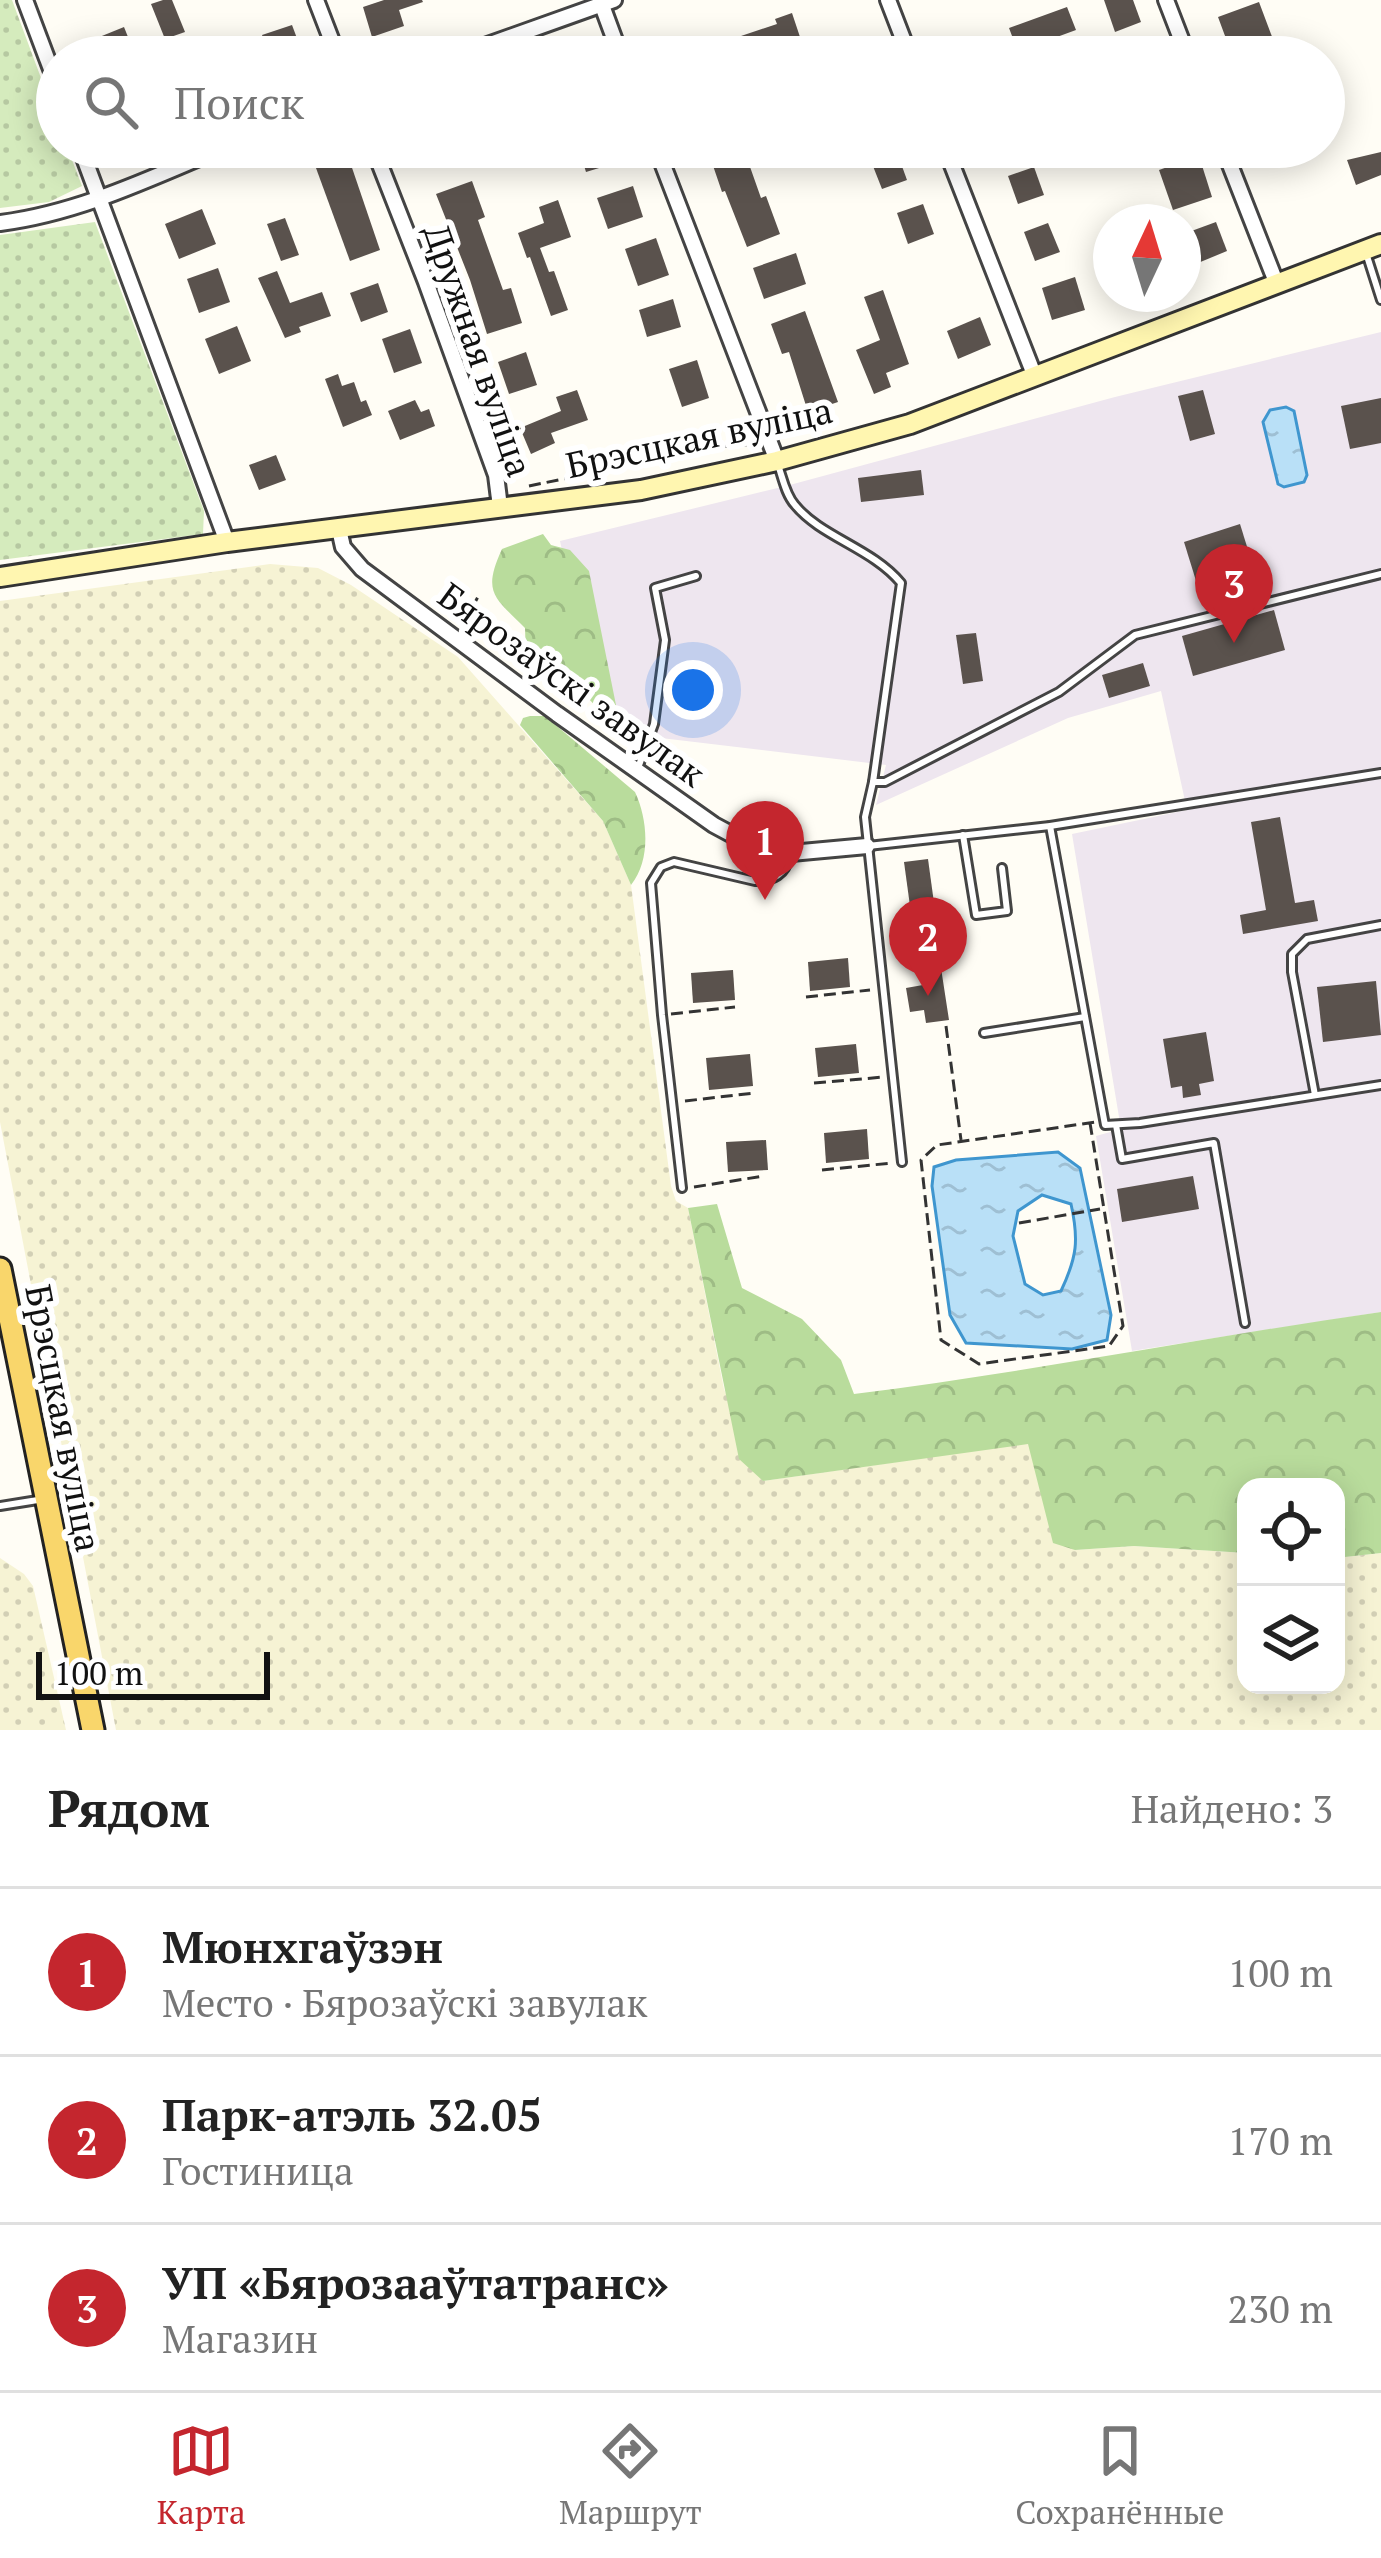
<!DOCTYPE html>
<html lang="ru">
<meta charset="utf-8">
<style>
body{margin:0;font-family:"PT Serif",serif;background:#f2f2f2;color:#222}
.controls{position:absolute;right:36px;bottom:36px;display:grid;overflow:hidden;border-radius:24px;box-shadow:0 6px 30px #0003}
.controls button{width:108px;height:108px;display:grid;place-items:center;padding:0;border:0;border-bottom:3px solid #e0e0e0;background:#fff;color:#222;font:60px sans-serif}
.compass{position:absolute;left:1093px;top:204px;width:108px;height:108px;border-radius:50%;background:#fff;box-shadow:0 6px 30px #0003;rotate:4deg}
.scale{position:absolute;left:36px;bottom:30px;width:234px;box-sizing:border-box;padding-left:12px;border:6px solid #111;border-top:0;font-size:33px;line-height:42px;white-space:nowrap;color:#111;-webkit-text-stroke:9px #fff;paint-order:stroke}
.you{position:absolute;left:693px;top:690px;width:42px;height:42px;margin:-30px;border:9px solid #fff;border-radius:50%;background:#1a73e8;box-shadow:0 0 0 18px #1a73e833}
.badge{display:grid;place-items:center;width:78px;height:78px;border-radius:50%;background:#c4262e;color:#fff;font-size:39px;font-weight:700}
.pin{position:absolute;translate:-50% -99px;filter:drop-shadow(0 3px 6px #0008)}
.pin::after{content:'';position:absolute;top:63px;width:42px;height:36px;background:inherit;clip-path:polygon(0 0,100% 0,50% 100%)}
.list{margin:0;padding:0;list-style:none}
h2{display:flex;justify-content:space-between;align-items:center;height:156px;margin:0;padding:0 48px;font-size:51px}
h2 small{font-size:39px;font-weight:400;color:#767676}
.list li{display:grid;grid-template-columns:78px 1fr auto;gap:36px;align-items:center;box-sizing:border-box;height:168px;padding:0 48px;border-top:3px solid #e0e0e0}
.list b{display:block;font-size:45px;white-space:nowrap}
.list p{margin:0;font-size:39px;white-space:nowrap;color:#767676}
.list em{font-size:39px;font-style:normal;color:#767676}
.icon{flex:none;width:66px;height:66px;fill:none;stroke:currentColor;stroke-width:2;stroke-linecap:round;stroke-linejoin:round}
.map{position:relative;flex:none;width:1381px;height:1730px;overflow:hidden}
.search{position:absolute;background:#fff;box-shadow:0 6px 30px #0003;left:36px;right:36px;top:36px;height:132px;display:flex;align-items:center;gap:30px;box-sizing:border-box;padding:0 42px;border-radius:66px;color:#767676;font-size:45px}
.sheet{height:660px;background:#fff}
nav{display:flex;justify-content:space-around;align-items:center;box-sizing:border-box;height:168px;border-top:3px solid #e0e0e0;background:#fff;font-size:33px;color:#767676}
nav a{display:grid;justify-items:center;gap:6px}
nav .on{color:#c4262e}
.map>svg:first-child{display:block}
.industrial{fill:#eee6ef}
.farmland{fill:url(#farmland-dots)}
.grass{fill:url(#grass-dots)}
.forest{fill:url(#forest-crowns)}
.water{fill:url(#water-ripples);stroke:#3f96cf;stroke-width:3;fill-rule:evenodd}
.building{fill:#5a524d}
.lines{fill:none;stroke-linecap:round;stroke-linejoin:round}
.lane-casing{stroke:#444;stroke-width:12}
.street-casing{stroke:#444;stroke-width:20}
.secondary-casing{stroke:#333;stroke-width:24}
.primary-casing{stroke:#222;stroke-width:27}
.path{stroke:#333;stroke-width:3;stroke-dasharray:12 6;stroke-linecap:butt}
.lane{stroke:#fff;stroke-width:6}
.street{stroke:#fff;stroke-width:14}
.secondary{stroke:#fff6b0;stroke-width:18}
.primary{stroke:#f9d66b;stroke-width:21}
.labels{text-anchor:middle;dominant-baseline:central;stroke-width:12;stroke-linejoin:round;paint-order:stroke}
.street-label{font-size:36px;fill:#111;stroke:#fff}
</style>
<div class="map">
<svg width="1381" height="1730" viewBox="0 0 1381 1730">
<defs>
<pattern id="farmland-dots" width="8" height="8" patternUnits="userSpaceOnUse" patternTransform="scale(3)"><rect width="8" height="8" fill="#f6f3d4"/><path d="M2 2h.1M6 6h.1" fill="none" stroke="#d2cfb5" stroke-width="1.8" stroke-linecap="round"/></pattern>
<pattern id="grass-dots" width="8" height="8" patternUnits="userSpaceOnUse" patternTransform="scale(3)"><rect width="8" height="8" fill="#d5ebbd"/><path d="M2 2h.1M6 6h.1" fill="none" stroke="#b6c8a1" stroke-width="1.8" stroke-linecap="round"/></pattern>
<pattern id="forest-crowns" width="20" height="18" patternUnits="userSpaceOnUse" patternTransform="scale(3)"><rect width="20" height="18" fill="#b9dc9c"/><path d="M2 6a3 3 0 1 1 6 0M12 15a3 3 0 1 1 6 0" fill="none" stroke="#9ebc85"/></pattern>
<pattern id="water-ripples" width="26" height="14" patternUnits="userSpaceOnUse" patternTransform="scale(3)"><rect width="26" height="14" fill="#b9e0f7"/><path d="M2 4q2-2 4 0t4 0M15 11q2-2 4 0t4 0" fill="none" stroke="#9ebfd3"/></pattern>
</defs>
<rect width="100%" height="100%" fill="#fffdf5"/>
<polygon class="industrial" points="1381,332 1381,1312 1132,1351 1096,1136 1121,1129 1072,834 1187,810 1161,691 1068,718 876,805 886,765 661,738 604,714 576,614 560,541 786,486 1115,397"/>
<g class="farmland">
<polygon points="270,564 318,568 351,585 458,657 603,821 631,885 671,1186 676,1201 688,1208 724,1389 763,1481 1028,1443 1075,1550 1134,1546 1246,1553 1246,1685 1336,1685 1336,1558 1381,1553 1381,1730 116,1730 0,1122 0,601"/>
<polygon points="0,1558 24,1574 33,1586 66,1730 0,1730"/>
</g>
<g class="grass">
<polygon points="0,0 12,0 57,121 57,147 67,147 82,186 49,202 0,208"/>
<polygon points="95,222 204,511 203,534 0,560 0,235"/>
</g>
<g class="forest">
<path d="M543,534L551,545L570,550L589,571L618,715L610,721L585,695L543,681L526,658L525,628C494,597 482,593 502,549Z"/>
<path d="M530,716H545L635,792C648,820 651,860 631,885L603,821L520,725L523,718Z"/>
<path d="M717,1204L742,1288L802,1319L841,1360L854,1394C1031,1372 1205,1337 1381,1312V1553L1336,1558V1487H1246V1553L1134,1546L1075,1550L1053,1543L1028,1444L763,1481L739,1459L688,1208Z"/>
</g>
<g class="water">
<polygon points="1286,407 1294,411 1307,475 1304,482 1284,487 1278,484 1263,422 1270,410"/>
<path d="M1058,1152L1080,1168L1111,1315L1107,1340L1072,1349L966,1343L950,1315L932,1186L934,1167L956,1160ZM1042,1195L1071,1204C1079,1240 1077,1257 1061,1291L1043,1295L1025,1284L1013,1236L1018,1211Z"/>
</g>
<g class="building">
<polygon points="163,0 172,0 185,32 165,39 151,4"/>
<polygon points="384,0 422,0 423,2 399,10 404,26 372,37 363,7"/>
<polygon points="1104,0 1133,0 1141,22 1115,32"/>
<polygon points="1259,2 1274,42 1246,52 1241,38 1228,44 1218,17"/>
<polygon points="1067,7 1076,30 1035,45 1037,50 1020,57 1009,28"/>
<polygon points="792,13 800,37 748,56 741,36 777,24 775,19"/>
<polygon points="292,25 304,57 270,57 262,35"/>
<polygon points="124,27 136,57 99,57 92,40"/>
<polygon points="578,147 618,147 622,161 586,172"/>
<polygon points="718,147 743,147 761,198 766,196 780,234 747,247 725,191 722,192 708,151"/>
<polygon points="895,147 907,180 882,189 869,156"/>
<polygon points="1381,152 1381,175 1356,185 1347,160"/>
<polygon points="348,156 380,250 350,261 316,168"/>
<polygon points="1199,156 1212,197 1173,210 1159,170"/>
<polygon points="1034,167 1044,195 1018,204 1008,176"/>
<polygon points="472,181 485,217 478,220 503,290 511,288 522,323 487,334 470,280 436,194"/>
<polygon points="633,186 643,217 608,229 597,198"/>
<polygon points="558,200 571,237 540,248 549,272 554,271 568,310 551,316 530,257 527,258 518,233 544,223 539,207"/>
<polygon points="923,204 934,234 908,244 897,213"/>
<polygon points="202,209 216,244 179,259 165,224"/>
<polygon points="285,218 299,255 281,261 267,224"/>
<polygon points="1216,222 1227,251 1198,263 1186,233"/>
<polygon points="1048,223 1060,252 1035,261 1024,232"/>
<polygon points="656,238 669,275 638,286 625,249"/>
<polygon points="796,253 806,284 764,299 753,268"/>
<polygon points="218,268 230,302 199,313 187,279"/>
<polygon points="277,271 290,303 322,292 331,316 299,327 301,332 285,338 258,278"/>
<polygon points="1075,277 1085,310 1052,320 1042,288"/>
<polygon points="378,283 388,312 361,322 350,293"/>
<polygon points="883,290 909,364 886,373 891,387 874,394 856,350 880,340 864,297"/>
<polygon points="673,299 681,327 647,337 639,310"/>
<polygon points="805,311 838,402 808,412 789,352 782,354 771,324"/>
<polygon points="980,317 991,345 958,359 947,331"/>
<polygon points="237,326 251,361 219,374 205,339"/>
<polygon points="410,329 422,363 394,373 382,339"/>
<polygon points="526,352 537,385 509,394 498,362"/>
<polygon points="697,360 709,398 682,407 669,369"/>
<polygon points="338,374 342,386 354,382 361,402 366,400 372,415 343,427 325,379"/>
<polygon points="577,390 588,420 551,433 555,443 531,454 520,428 561,411 556,397"/>
<polygon points="1203,390 1215,434 1190,441 1178,396"/>
<polygon points="1381,398 1381,443 1350,449 1341,406"/>
<polygon points="415,400 421,412 429,409 435,426 400,440 388,411"/>
<polygon points="276,455 286,480 259,490 249,465"/>
<polygon points="921,470 924,495 861,502 858,478"/>
<polygon points="1240,524 1253,566 1197,584 1184,542"/>
<polygon points="1274,610 1285,650 1193,676 1182,636"/>
<polygon points="976,633 983,681 963,684 956,635"/>
<polygon points="1143,663 1150,686 1109,698 1102,675"/>
<polygon points="1280,817 1295,903 1314,900 1318,921 1243,934 1240,915 1266,910 1251,822"/>
<polygon points="928,859 934,903 910,906 904,862"/>
<polygon points="848,958 850,987 810,991 808,962"/>
<polygon points="941,968 949,1020 926,1023 924,1010 910,1012 906,988 923,985 921,972"/>
<polygon points="733,970 735,1000 693,1003 691,973"/>
<polygon points="1376,981 1381,1035 1323,1042 1317,987"/>
<polygon points="1206,1032 1214,1081 1199,1084 1201,1095 1183,1098 1182,1086 1171,1088 1163,1039"/>
<polygon points="856,1044 859,1073 818,1077 815,1048"/>
<polygon points="750,1054 753,1086 709,1090 706,1058"/>
<polygon points="867,1129 869,1159 826,1163 824,1133"/>
<polygon points="766,1140 768,1170 728,1172 726,1142"/>
<polygon points="1193,1176 1199,1209 1122,1222 1117,1189"/>
</g>
<g class="lines">
<g class="lane-casing">
<g id="lane">
<polyline points="1366,253 1381,300"/>
<path d="M777,462C782,475 785,494 795,505C821,537 872,548 901,583L873,782"/>
<polyline points="638,768 654,724 665,640 655,588 696,576"/>
<polyline points="1050,826 1105,1125 1140,1123 1381,1085"/>
<polyline points="963,835 976,915 1007,911 1002,868"/>
<polyline points="868,846 1050,826 1381,773"/>
<polyline points="984,1033 1085,1017"/>
<polyline points="1315,1095 1292,972 1292,954 1307,939 1381,925"/>
<polyline points="1116,1125 1122,1159 1214,1143 1245,1323"/>
<polyline points="902,1162 865,817 873,782 885,782 1059,692 1135,635 1381,574"/>
<path d="M682,1188L662,1015L651,883L661,867L674,862L755,881C774,881 785,875 790,856"/>
<polyline points="0,1506 44,1499"/>
</g>
</g>
<g class="street-casing">
<g id="street">
<polyline points="25,0 57,85"/>
<polyline points="316,0 338,57"/>
<polyline points="600,0 621,57"/>
<polyline points="888,0 910,57"/>
<polyline points="1166,0 1188,57"/>
<polyline points="454,57 614,0"/>
<polyline points="80,147 227,542"/>
<polyline points="373,147 426,282 496,475 500,507"/>
<polyline points="656,147 777,461"/>
<polyline points="945,147 1035,377"/>
<polyline points="1223,147 1276,282"/>
<path d="M0,223C79,213 151,178 225,147"/>
<polyline points="339,529 343,547 362,569 557,714 714,825 755,847 791,853 867,846"/>
</g>
</g>
<g class="secondary-casing">
<polyline id="secondary" points="0,577 227,542 641,490 777,461 910,424 1381,244"/>
</g>
<g class="primary-casing">
<polyline id="primary" points="0,1269 93,1730"/>
</g>
<g class="path">
<polyline points="529,486 717,447 756,444"/>
<polyline points="463,624 479,595"/>
<polyline points="806,997 870,990"/>
<polyline points="671,1014 735,1007"/>
<polyline points="946,1026 961,1140"/>
<polyline points="814,1083 884,1077"/>
<polyline points="685,1101 754,1093"/>
<polyline points="1090,1123 1123,1326 1109,1346 979,1364 941,1340 921,1160 937,1145 1096,1122"/>
<polyline points="822,1170 892,1163"/>
<polyline points="694,1187 764,1176"/>
<polyline points="1019,1223 1100,1209"/>
</g>
<use href="#lane" class="lane"/>
<use href="#street" class="street"/>
<use href="#secondary" class="secondary"/>
<use href="#primary" class="primary"/>
</g>
<g class="labels">
<g class="street-label">
<text transform="translate(479 350) rotate(71)">Дружная вуліца</text>
<text transform="translate(699 437) rotate(-12)">Брэсцкая вуліца</text>
<text transform="translate(572 684) rotate(36)">Бярозаўскі завулак</text>
<text transform="translate(64 1418) rotate(79)">Брэсцкая вуліца</text>
</g>
</g>
</svg>
<div class="controls">
<button><svg class="icon" aria-label="locate" viewBox="0 0 24 24"><circle cx="12" cy="12" r="6"/><path d="M12 2v4M12 18v4M2 12h4M18 12h4"/></svg></button>
<button><svg class="icon" aria-label="layers" viewBox="0 0 24 24"><path d="M12 4l9 5-9 5-9-5zM3 14l9 5 9-5"/></svg></button>
</div>
<svg class="compass" viewBox="-18 -18 36 36"><path d="M0-13l5 13h-10z" fill="#e53935"/><path d="M0 13l5-13h-10z" fill="#767676"/></svg>
<div class="scale">100 m</div>
<div class="you"></div>
<div class="pin badge" style="left:765px;top:900px">1</div>
<div class="pin badge" style="left:928px;top:996px">2</div>
<div class="pin badge" style="left:1234px;top:643px">3</div>
<div class="search"><svg class="icon" aria-label="search" viewBox="0 0 24 24"><circle cx="10" cy="10" r="6"/><path d="M15 15l6 6"/></svg>Поиск</div>
</div>
<section class="sheet">
<h2>Рядом<small>Найдено: 3</small></h2>
<ul class="list">
<li><span class="badge">1</span><div><b>Мюнхгаўзэн</b><p>Место · Бярозаўскі завулак</p></div><em>100 m</em></li>
<li><span class="badge">2</span><div><b>Парк-атэль 32.05</b><p>Гостиница</p></div><em>170 m</em></li>
<li><span class="badge">3</span><div><b>УП «Бярозааўтатранс»</b><p>Магазин</p></div><em>230 m</em></li>
</ul>
</section>
<nav>
<a class="on"><svg class="icon" aria-label="map" viewBox="0 0 24 24"><path d="M3 6l6-2 6 2 6-2v14l-6 2-6-2-6 2zM9 4v14M15 6v14"/></svg>Карта</a>
<a><svg class="icon" aria-label="directions" viewBox="0 0 24 24"><path d="M12 3l9 9-9 9-9-9zM9 14v-3h6M13 9l2 2-2 2"/></svg>Маршрут</a>
<a><svg class="icon" aria-label="saved" viewBox="0 0 24 24"><path d="M7 4h10v16l-5-4-5 4z"/></svg>Сохранённые</a>
</nav>
